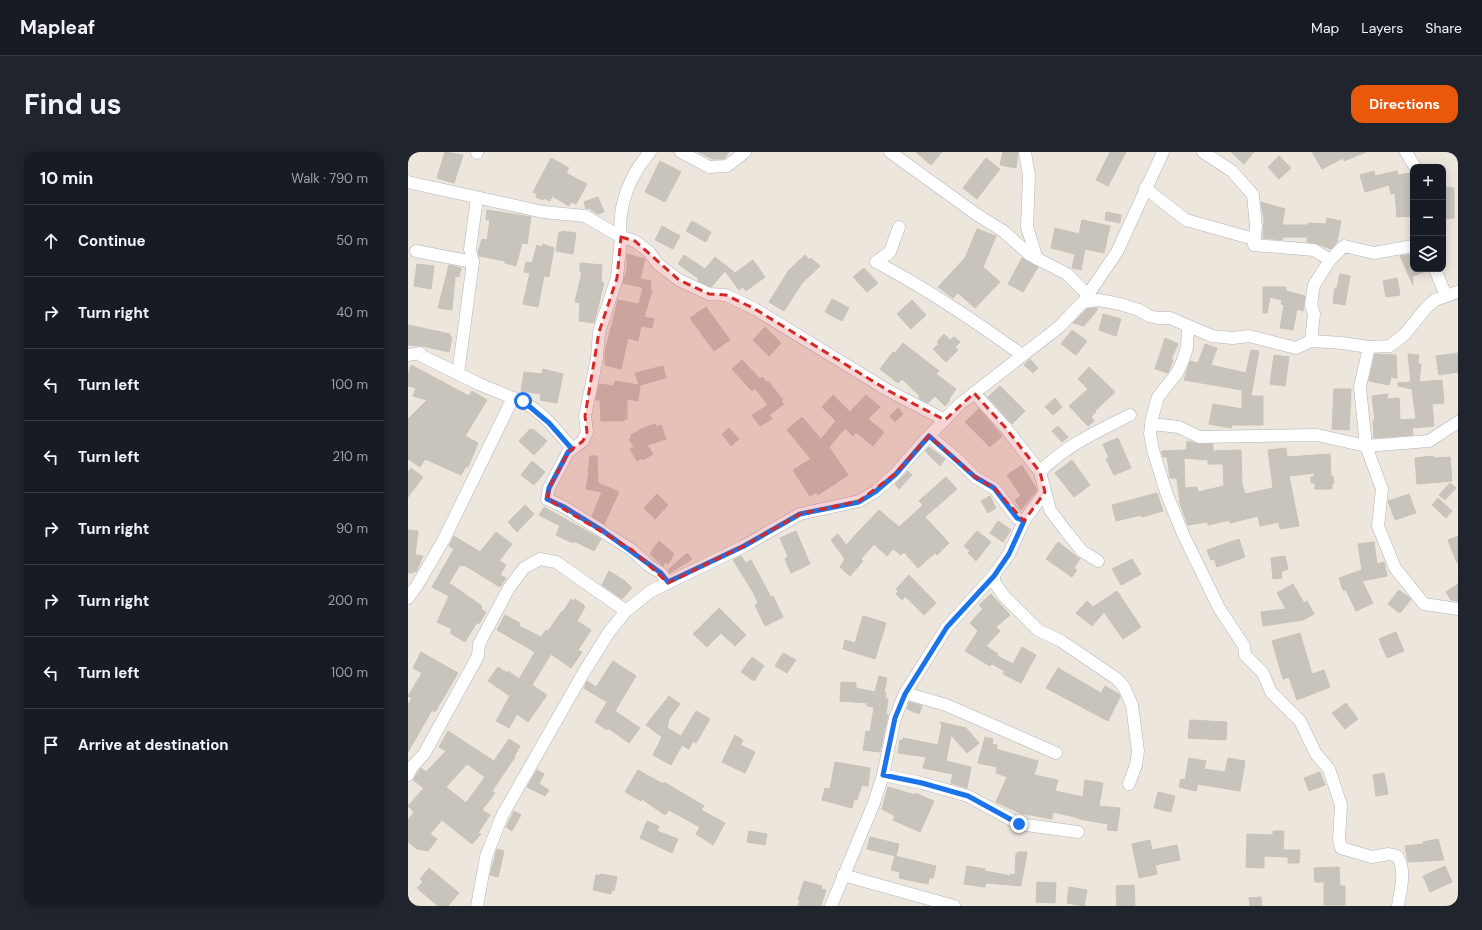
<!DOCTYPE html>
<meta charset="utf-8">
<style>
body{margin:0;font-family:"DM Sans",sans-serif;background:#20242c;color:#f1f3f6}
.controls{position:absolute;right:12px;top:12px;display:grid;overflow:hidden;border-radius:8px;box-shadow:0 2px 10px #0003}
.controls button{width:36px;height:36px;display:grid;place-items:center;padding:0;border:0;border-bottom:1px solid #363941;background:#171b24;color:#f1f3f6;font:20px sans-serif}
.stop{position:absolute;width:12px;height:12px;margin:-9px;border:3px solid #1a73e8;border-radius:50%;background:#fff}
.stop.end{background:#1a73e8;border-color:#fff;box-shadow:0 1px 4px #0008}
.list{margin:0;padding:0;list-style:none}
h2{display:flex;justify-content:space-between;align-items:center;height:52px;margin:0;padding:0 16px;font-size:17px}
h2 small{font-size:13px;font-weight:400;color:#9ea1a6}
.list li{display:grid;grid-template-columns:26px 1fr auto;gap:12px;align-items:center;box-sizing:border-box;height:72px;padding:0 16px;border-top:1px solid #363941}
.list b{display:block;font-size:15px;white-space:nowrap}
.list em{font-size:13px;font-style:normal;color:#9ea1a6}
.icon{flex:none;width:22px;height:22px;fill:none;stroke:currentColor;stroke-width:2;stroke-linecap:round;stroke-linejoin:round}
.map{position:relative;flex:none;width:1050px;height:754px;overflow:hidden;border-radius:12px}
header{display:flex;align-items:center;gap:24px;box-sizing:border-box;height:56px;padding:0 20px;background:#171b24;border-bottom:1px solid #363941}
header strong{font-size:19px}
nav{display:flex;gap:22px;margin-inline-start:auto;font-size:14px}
.intro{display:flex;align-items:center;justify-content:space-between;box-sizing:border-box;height:96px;padding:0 24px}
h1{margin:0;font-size:28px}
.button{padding:10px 18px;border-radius:12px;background:#ea580c;color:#fff;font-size:14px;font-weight:700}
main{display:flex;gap:24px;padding:0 24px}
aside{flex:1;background:#171b24;border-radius:12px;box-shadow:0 2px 10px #0003}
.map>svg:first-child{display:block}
.building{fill:#c8c4bc;stroke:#c8c2b7;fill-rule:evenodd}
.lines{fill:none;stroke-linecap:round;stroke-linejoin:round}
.minor-casing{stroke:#b1b3be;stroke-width:13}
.minor{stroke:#fff;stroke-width:12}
.route{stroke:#1a73e8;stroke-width:5}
.marked{fill:#d62828;fill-opacity:0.2;stroke:#d62828;stroke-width:3;stroke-dasharray:8 5;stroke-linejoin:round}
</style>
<header>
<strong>Mapleaf</strong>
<nav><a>Map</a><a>Layers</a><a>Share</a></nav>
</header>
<div class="intro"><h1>Find us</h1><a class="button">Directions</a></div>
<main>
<aside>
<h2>10 min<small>Walk · 790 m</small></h2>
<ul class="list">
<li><svg class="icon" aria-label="ahead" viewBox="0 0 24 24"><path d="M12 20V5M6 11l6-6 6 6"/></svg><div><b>Continue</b></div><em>50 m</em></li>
<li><svg class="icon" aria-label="right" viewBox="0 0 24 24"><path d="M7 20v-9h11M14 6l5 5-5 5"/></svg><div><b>Turn right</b></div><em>40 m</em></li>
<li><svg class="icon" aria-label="left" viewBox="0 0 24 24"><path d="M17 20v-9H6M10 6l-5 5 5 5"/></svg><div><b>Turn left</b></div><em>100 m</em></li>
<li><svg class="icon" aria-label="left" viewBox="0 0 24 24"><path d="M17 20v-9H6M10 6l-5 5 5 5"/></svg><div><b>Turn left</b></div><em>210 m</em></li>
<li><svg class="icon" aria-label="right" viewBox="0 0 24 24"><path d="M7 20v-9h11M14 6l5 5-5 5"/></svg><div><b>Turn right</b></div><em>90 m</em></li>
<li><svg class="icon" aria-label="right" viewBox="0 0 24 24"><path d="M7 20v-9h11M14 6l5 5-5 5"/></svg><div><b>Turn right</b></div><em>200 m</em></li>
<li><svg class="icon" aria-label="left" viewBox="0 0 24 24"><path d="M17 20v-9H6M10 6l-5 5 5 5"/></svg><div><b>Turn left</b></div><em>100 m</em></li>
<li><svg class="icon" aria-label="arrive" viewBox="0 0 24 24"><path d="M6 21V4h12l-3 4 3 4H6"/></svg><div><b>Arrive at destination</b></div></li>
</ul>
</aside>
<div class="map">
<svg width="1050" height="754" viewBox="0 0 1050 754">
<rect width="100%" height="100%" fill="#ece6dd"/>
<g class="building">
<polygon points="37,0 55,3 46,31 29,26"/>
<polygon points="290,0 321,0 316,7 305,7"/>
<polygon points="508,0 534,0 523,13"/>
<polygon points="595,0 610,0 608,16 592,13"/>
<polygon points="702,0 718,0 700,34 688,28"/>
<polygon points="823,0 846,0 836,12"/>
<polygon points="904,0 958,0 936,9 935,6 914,17"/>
<polygon points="871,4 883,16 871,27 860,15"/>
<polygon points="143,6 161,16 158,21 179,32 168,52 163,50 161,54 144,44 142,49 136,46 135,48 128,45 129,42 125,40"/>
<polygon points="578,6 592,17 569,47 555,36"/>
<polygon points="252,9 273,20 257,50 237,40"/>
<polygon points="966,19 967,24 989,19 990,23 1002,21 1005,32 1005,64 989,65 987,41 983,42 981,33 957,40 952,23"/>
<polygon points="1035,35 1046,36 1046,66 1035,67"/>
<polygon points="190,45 196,60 189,62 181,56 178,57 176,50"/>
<polygon points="853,50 877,57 874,73 900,73 900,71 918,72 919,66 933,69 929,90 923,97 907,91 899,90 900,85 875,85 874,88 855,86 856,68"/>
<polygon points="79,58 123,65 119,92 114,91 108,114 97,111 97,109 71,104 70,100 74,87 79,88 82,68 78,68"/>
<polygon points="698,60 713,63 712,71 697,68"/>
<polygon points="674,68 702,74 696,101 677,97 673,118 664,116 667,102 643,96 647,76 671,82"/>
<polygon points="284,69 303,80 298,90 278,79"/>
<polygon points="254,74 272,84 265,97 247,88"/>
<polygon points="569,77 588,84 575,115 592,130 567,156 550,141 545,146 530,135 557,106"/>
<polygon points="154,79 168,81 165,102 148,99 151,80 153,81"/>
<polygon points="135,92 146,96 141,125 136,124 130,155 115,152 122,121 116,120 118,110 124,111 129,93 134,95"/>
<polygon points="219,102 237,107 232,127 243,129 242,137 215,131 219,117"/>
<polygon points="1005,102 1005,117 1020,118 1005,124 1005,133 992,104"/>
<polygon points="276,103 297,117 307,105 327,121 345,108 357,125 338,139 335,135 331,138 317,119 303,135 290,129 290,126 270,112"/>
<polygon points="397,103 401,108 403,106 412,114 394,131 376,159 361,150 381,118"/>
<polygon points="614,106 630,115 615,140 600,132"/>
<polygon points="172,111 194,113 193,130 196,131 186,171 171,169 172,151 167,150 174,120 172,120"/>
<polygon points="9,112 26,114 23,137 6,134"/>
<polygon points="41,113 53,116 51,125 47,124 44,158 30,156"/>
<polygon points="456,116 470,131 459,140 445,125"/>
<polygon points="932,122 942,124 937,153 925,151 927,136 929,136"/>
<polygon points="989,126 992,143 978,145 975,129"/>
<polygon points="855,135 878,135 878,139 897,144 895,159 889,157 885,178 872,176 876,153 873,152 874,148 862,145 859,161 855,161"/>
<polygon points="235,136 244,138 236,165 246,167 244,176 233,174 230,189 220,186 213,217 197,213 197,200 210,148 231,152"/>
<polygon points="424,147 441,156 434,169 417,160"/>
<polygon points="504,148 518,163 503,177 489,162"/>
<polygon points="298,155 322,188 306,199 282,166"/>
<polygon points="688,156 690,157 676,174 665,171 679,157"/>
<polygon points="695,162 713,167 708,184 691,178"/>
<polygon points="0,173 42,182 42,185 44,185 41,200 15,194 0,193"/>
<polygon points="357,175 373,191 361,204 345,188"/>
<polygon points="664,178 679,189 668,203 653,192"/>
<polygon points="536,182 542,188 546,185 552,190 547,195 550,198 538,210 525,197 531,192 529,190"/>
<polygon points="757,186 770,192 763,207 765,208 760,221 747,217"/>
<polygon points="495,191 531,219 528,222 548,237 541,247 542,248 537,254 527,244 520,251 512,247 511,245 512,244 494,227 490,231 472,217 485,200 487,201"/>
<polygon points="797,192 809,196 803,213 838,221 843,198 851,199 843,244 855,244 855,273 824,273 823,276 801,272 805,252 834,257 834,238 776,228 782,209 790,211"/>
<polygon points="1050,201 1050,220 1031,223 1028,204"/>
<polygon points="967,202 988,203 989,226 983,225 981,233 961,229"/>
<polygon points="1000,202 1011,203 1010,212 1013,212 1011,230 1034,228 1036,251 1024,252 1026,274 1004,276 1005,283 966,286 965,269 967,269 964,244 980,242 979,247 991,246 992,268 1008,267 1004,237 990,234 990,231 1003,230"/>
<polygon points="866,203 881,205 877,234 862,232"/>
<polygon points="622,207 630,216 625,221 616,213"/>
<polygon points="334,208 352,227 354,225 359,231 360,229 375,248 373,249 376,252 361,263 364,267 352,274 344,263 360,253 347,236 344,239 324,217"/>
<polygon points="3,213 61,244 64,239 79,248 57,284 70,291 60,315 58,314 53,323 17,307 12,315 0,307 0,267 19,248 5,244 8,236 0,234 0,223"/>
<polygon points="255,214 258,226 232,233 230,249 219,247 219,267 216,267 216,269 193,269 192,248 188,248 191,232 206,234 207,229 231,233 227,221"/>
<polygon points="681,215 707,240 687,259 688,260 683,265 686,269 680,274 661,254 680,237 670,227"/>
<polygon points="135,217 155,222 149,251 132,248 133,242 113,239 116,220 134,222"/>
<polygon points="592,234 617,259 604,272 580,245"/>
<polygon points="926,237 943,237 941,278 924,277"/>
<polygon points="425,243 442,260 458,243 472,255 460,267 476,280 465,294 448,280 445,284 437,276 421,295 440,323 410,343 408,340 402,344 385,318 403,307 379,278 394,265 413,287 428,269 414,255"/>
<polygon points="647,246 654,255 645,263 637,255"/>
<polygon points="490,256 495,262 487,270 482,264"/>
<polygon points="571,257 594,284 582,295 557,270"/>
<polygon points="247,272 248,275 253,273 258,287 239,293 245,302 235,308 233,306 229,309 222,297 226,295 221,287 224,285 223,283 235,276"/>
<polygon points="650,274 660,285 654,290 644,279"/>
<polygon points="321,276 331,287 323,294 314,282"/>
<polygon points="122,277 123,278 125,277 139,289 126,303 111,289"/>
<polygon points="710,286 723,316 706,323 698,307 701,306 695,292"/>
<path d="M779,289L791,292H805V299L833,298L834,332L837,342L865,336L860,298L878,296L879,305L922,302L923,324H925L926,331H924V337H907V331H903V325H906V321L881,324L891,374L872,377L871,370L852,374L850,364L822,371V368L800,373V370L780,373L772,352L769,326H762L759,305H755L754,302V299L778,298ZM776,306L800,308V312H815L816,334L790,340L789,335L777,336Z"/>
<polygon points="521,295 537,307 532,314 517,299"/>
<polygon points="182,304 189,304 190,331 211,340 196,372 184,364 194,340 178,337 181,320 180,320"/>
<polygon points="1025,304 1026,306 1042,305 1044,329 1009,332 1007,306"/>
<polygon points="664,308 682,333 666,345 647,321"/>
<polygon points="124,309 137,320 126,333 113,323"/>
<polygon points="614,313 629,338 613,358 607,348 613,344 599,323"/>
<polygon points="3,316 15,325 0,345 0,320"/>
<polygon points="500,319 504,323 491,337 487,332"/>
<polygon points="538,325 549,337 517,365 541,391 529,403 527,401 510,416 496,400 493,403 485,397 479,404 466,392 453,407 455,409 442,424 432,415 437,407 423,388 430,382 438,393 471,358 491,375 515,353 511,349"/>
<polygon points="1042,331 1048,336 1037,348 1031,343"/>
<polygon points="749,341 755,359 734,365 733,363 708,369 704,353"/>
<polygon points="249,342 260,353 247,367 236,356"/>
<polygon points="1001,342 1008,361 987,368 980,349"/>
<polygon points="582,344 588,356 580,361 573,349"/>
<polygon points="1030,346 1044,359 1038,366 1024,353"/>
<polygon points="117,353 126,362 109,380 100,370"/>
<polygon points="136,355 193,387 186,399 166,389 165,391 148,383 152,374 131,363"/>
<polygon points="590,369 603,378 595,390 582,381"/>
<polygon points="0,378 10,379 7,403 15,404 8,420 5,419 5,421 0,421"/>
<polygon points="388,379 402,412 383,421 377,407 380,404 372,386"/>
<polygon points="569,379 583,390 568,409 560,401 562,399 556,394"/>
<polygon points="88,380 104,392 91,409 98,413 92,423 98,426 92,435 56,413 55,414 52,413 41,431 74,454 73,457 78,460 71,472 69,470 57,490 42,481 44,477 29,470 41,444 24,435 46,397 41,394 46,384 72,400"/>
<polygon points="1050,384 1050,411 1049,411 1040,388"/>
<polygon points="831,387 837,405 809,415 806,407 803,408 799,398"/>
<polygon points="251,389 266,402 260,412 257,410 255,414 242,402"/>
<polygon points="650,390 672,407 666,416 669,418 664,425 638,407"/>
<polygon points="966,390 969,412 976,410 979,424 954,429 965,451 948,459 938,438 935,438 931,426 954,418 950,392"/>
<polygon points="279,401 284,407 262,421 260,418"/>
<polygon points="333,404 338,411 343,408 363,445 365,444 375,465 357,474 347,453 350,451 345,440 325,408"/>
<polygon points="877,404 880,417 873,420 874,426 865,427 863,406"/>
<polygon points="724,407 733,422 713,433 704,417"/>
<polygon points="201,419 217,429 224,436 214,447 194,433"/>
<polygon points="501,423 528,451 516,463 497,444 494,448 488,442 490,439 488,437"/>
<polygon points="885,432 896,451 899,449 906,462 895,468 855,474 853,460 878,457 869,441"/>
<polygon points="1050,432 1050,449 1043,448 1038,440"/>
<polygon points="991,438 1003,447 993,460 990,460 980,452"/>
<polygon points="709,439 733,475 715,487 696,460 684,474 668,461 679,449 685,455"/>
<polygon points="583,442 602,463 588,475 592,479 578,494 590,502 589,504 605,512 614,495 628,503 613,531 595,522 597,519 584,512 582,514 557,499 570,479 562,471 575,457 571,453"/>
<polygon points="163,447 166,449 167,447 176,453 175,454 177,455 169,469 183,478 170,498 174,500 163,516 143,502 124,533 139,543 120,570 109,562 101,576 88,569 102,544 80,529 90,515 99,521 100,519 111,527 127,500 89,478 97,463 112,471 111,474 133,485 138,478 140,479 154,459 155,460"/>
<polygon points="311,456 338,483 327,494 313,481 299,495 285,482"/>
<polygon points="455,464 478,471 467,507 435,497 437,488 447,491"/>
<polygon points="988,480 996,499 979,506 971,487"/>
<polygon points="892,481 904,522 916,518 922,535 889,548 881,525 875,527 864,489"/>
<polygon points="13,500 50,521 27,560 24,558 0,600 0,553 4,546 0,544 14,521 5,516"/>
<polygon points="375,501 388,508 379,521 367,514"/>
<polygon points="344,505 356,514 346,529 333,520"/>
<polygon points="205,509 228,524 207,559 232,576 221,591 200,576 199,578 187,570 199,550 176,536 179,529 188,535"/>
<polygon points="650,516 693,541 697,534 711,542 712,545 700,569 638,536"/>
<polygon points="471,524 479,526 476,541 478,541 477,546 480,547 478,562 480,563 472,600 455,598 458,579 462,580 466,555 459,554 459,551 432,549 433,530 448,531 448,536 467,540"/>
<polygon points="261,544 272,552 261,567 259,576 273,584 288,559 302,567 288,591 285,589 281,597 274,593 263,613 245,603 254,585 238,573"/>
<polygon points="501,550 514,554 511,562 499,557"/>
<polygon points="938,551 950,567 937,577 924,561"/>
<polygon points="782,568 819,570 818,588 780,586"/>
<polygon points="532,570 558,576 571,591 559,601 543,583 538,609 563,615 559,636 543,631 545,622 515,616 518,605 490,601 492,588 495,588 495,586 530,593 534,573"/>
<path d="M40,579L86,609L101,587L112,594L106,605H107L84,639L87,641L74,658L82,663L70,681L73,682L64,692L34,668L22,682L29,687L20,699L9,697L0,690V668L6,660L0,654L16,636L5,628L13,616L18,620L38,599L31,595ZM59,612L77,625L58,651L38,635Z"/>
<polygon points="327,583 335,588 332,593 347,600 337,621 314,610"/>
<polygon points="577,585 585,587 584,592 589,593 588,597 630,609 626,623 650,628 647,639 675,645 677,628 695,631 691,654 712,656 709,679 699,678 700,672 671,667 671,666 645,660 644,667 612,661 588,650 599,625 588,621 589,615 570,611"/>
<polygon points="781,606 798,609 796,617 817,620 820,606 837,609 832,639 790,632 788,639 771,635 773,627 777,628"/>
<polygon points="427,610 462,616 460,634 454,633 449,648 446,647 444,656 414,648 417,636 422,637"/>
<polygon points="129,618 136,622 131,632 141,638 137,644 119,635"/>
<polygon points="230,618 255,632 256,630 296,654 293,658 317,671 305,693 288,682 292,675 261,658 257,663 234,647 233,649 217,640"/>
<polygon points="912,620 917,633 901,639 896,626"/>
<polygon points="976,621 980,642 968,644 965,623"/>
<polygon points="480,635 507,643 507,641 526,649 512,680 485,668 487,664 474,657"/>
<polygon points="750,640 767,644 763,660 746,656"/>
<polygon points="106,659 113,663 104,679 98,675"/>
<polygon points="239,669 251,674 249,679 270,687 264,701 232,686"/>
<polygon points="341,679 359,682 357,693 339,690"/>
<polygon points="865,679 876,679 875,698 892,698 891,711 880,711 880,705 856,704 856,716 838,715 839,682 865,683"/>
<polygon points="462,685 491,692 488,704 459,697"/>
<polygon points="1030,687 1036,708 1000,710 997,694 1015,692 1015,690"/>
<polygon points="742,688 744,698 769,693 772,708 747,713 749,722 731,726 724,692"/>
<polygon points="89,697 96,699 90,725 82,723"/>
<polygon points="610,700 619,700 613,734 578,731 577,735 556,732 559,714 577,717 577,719 603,724 603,722 607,723 608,702 609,702"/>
<polygon points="487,704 528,714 525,726 521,726 520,732 491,726 492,720 483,718"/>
<polygon points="1037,714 1044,730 1022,740 1015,724"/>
<polygon points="931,715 932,734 937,734 937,753 916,753 916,730 907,730 906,716"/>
<polygon points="21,716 51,741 40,754 30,754 9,736 15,730 12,727"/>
<polygon points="193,722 209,725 206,739 204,738 203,742 185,738 188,723 192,723"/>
<polygon points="396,729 414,734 413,737 418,738 413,754 390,754 392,749 390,748"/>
<polygon points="629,730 648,731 647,751 628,750"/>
<polygon points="726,733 727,754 709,754 708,734"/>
<polygon points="661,735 679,738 676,754 659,751"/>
<polygon points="853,745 854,754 842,754 841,746"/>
</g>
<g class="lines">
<g class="minor-casing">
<g id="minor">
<path d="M242,0C222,23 209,55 213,85L227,89L241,100L250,112L271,128L301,142L318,143L347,157L481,239L537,268"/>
<polyline points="273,0 301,15 319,14 337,0"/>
<polyline points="482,0 568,62 595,79 622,103 659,122 680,143"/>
<polyline points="617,0 621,24 619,75 629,107"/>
<polyline points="795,0 824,19 845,43 848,74 846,93 906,98 922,108"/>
<polyline points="998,0 1007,15"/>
<polyline points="69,1 69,0"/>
<polyline points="0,30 135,60 177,64 213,85 209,126 191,180 189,206 177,264 179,280 175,289 160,300 141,336 139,347 156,355 224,398 240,413 253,421 260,431"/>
<polyline points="737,36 778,68 846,87"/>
<path d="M491,75L482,100L468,110C520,137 567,169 614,203"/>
<polyline points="8,99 65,110"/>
<polyline points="1027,117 1038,144"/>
<polyline points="675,150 691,148 712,152 731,158 741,164 750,166 762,166 804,184 825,186 841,184 888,196 903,189 934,191 961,195 982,194 997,182 1018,156 1027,148 1050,140"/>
<path d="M780,174L779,196L775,208L769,221L750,245L744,266L742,282L745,298L758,340L775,382L811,456L836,494L837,503L855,521L863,540L892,569L908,602L921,617L933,653L931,687L933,696L964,705L981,702L989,704C999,719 992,738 990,754"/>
<polyline points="903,189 906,162 903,153 906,133 922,108 936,94 966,101 1005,94"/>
<polyline points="961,195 952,235 958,294 974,337 970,374 987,416 1016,452 1050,457"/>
<polyline points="0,203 12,201 14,204 71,232 105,246"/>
<polyline points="50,222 65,110 62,97 69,46"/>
<polyline points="566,241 597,275 632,320 642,358 657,378 674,399 690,409"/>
<polyline points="743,272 771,275 791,285 909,283 958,294 1021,289 1050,270"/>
<path d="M632,320C657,294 690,279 722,263"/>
<polyline points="616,369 637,340"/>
<polyline points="586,423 586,430 596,444 630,478 653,489 709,527 716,535 724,553 730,599 728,613 721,632"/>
<path d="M0,446L8,435L35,389L105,246C129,253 149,278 164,297"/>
<polyline points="497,541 538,553 648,601"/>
<polyline points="0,623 4,615 16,602 70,504 71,492 101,436 116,416 132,407 148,410 218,459"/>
<polyline points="475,623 514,631 560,644 611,672 670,680"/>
<polyline points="435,723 546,754"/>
<polyline points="69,754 78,705 94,664 176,520 201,480 218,459 243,439 336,394 392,362 451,349 467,340 487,322 515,290 552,252 651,175 675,150 709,100 755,0"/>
<polyline points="423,754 466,651 475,623 487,566 497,541 539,475 586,423 601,402 616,369 609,366 587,337 567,325 549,307 521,284"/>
</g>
</g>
<use href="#minor" class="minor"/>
</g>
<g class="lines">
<polyline class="route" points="115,249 141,271 164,297 160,300 141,336 139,347 156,355 195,379 253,421 260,430 336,394 392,362 451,350 467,340 488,322 521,284 567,325 586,336 609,366 616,369 601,402 586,424 539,475 497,542 487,566 475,623 514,631 560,644 611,672"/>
</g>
<path class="marked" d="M213,85L227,89L271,128L301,142L318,143L347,157L481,239L537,268L566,241L597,275L632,320L637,340L616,369L587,337L567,325L521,284L487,322L451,349L392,362L336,394L260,431L224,398L139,347L141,336L160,300L175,289L179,280L177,264L191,180L209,126Z"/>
</svg>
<div class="controls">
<button>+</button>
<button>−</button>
<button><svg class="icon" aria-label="layers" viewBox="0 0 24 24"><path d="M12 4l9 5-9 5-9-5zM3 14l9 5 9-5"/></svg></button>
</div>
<div class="stop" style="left:115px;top:249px"></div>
<div class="stop end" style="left:611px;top:672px"></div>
</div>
</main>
